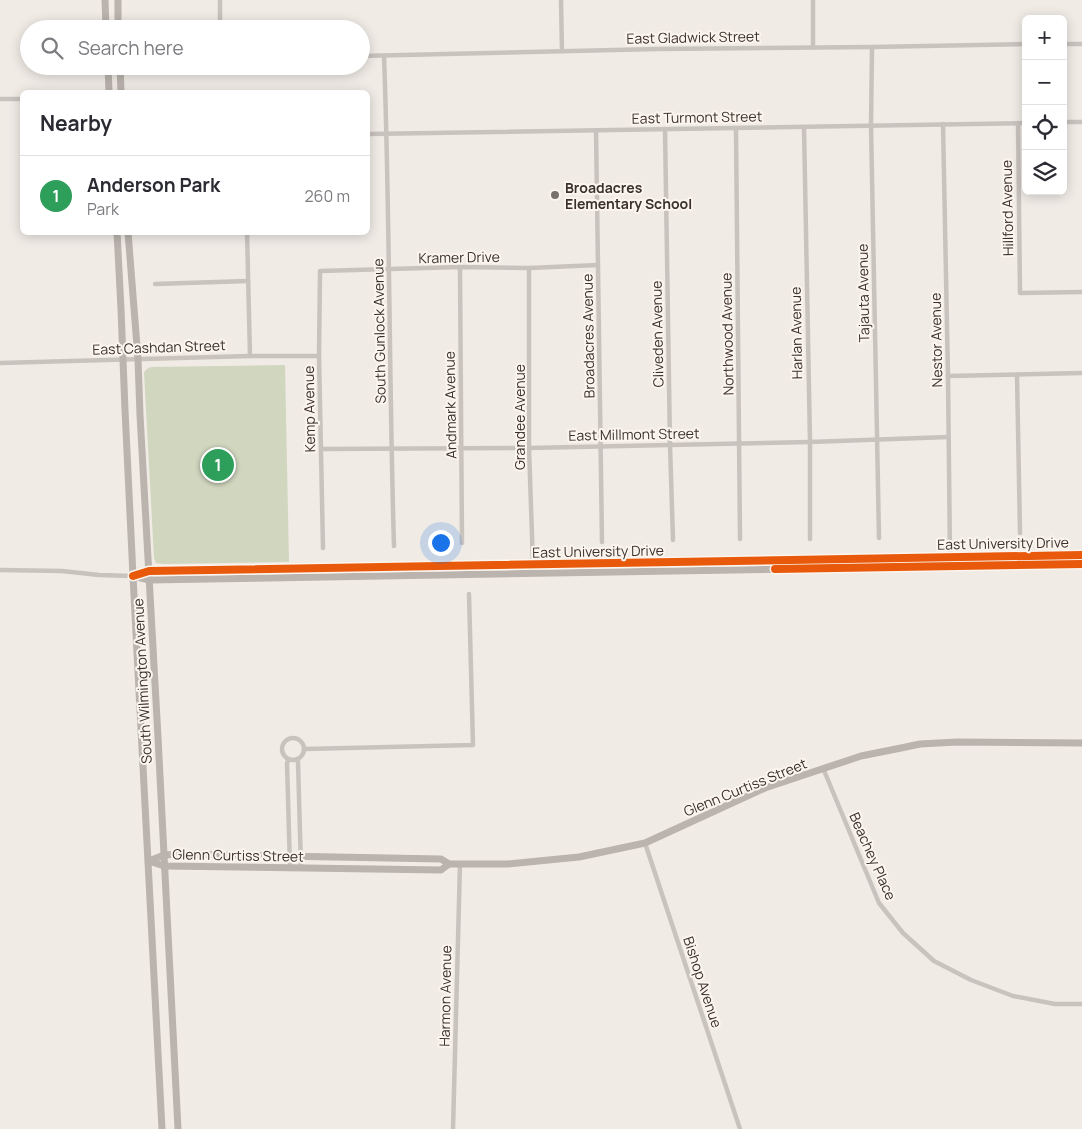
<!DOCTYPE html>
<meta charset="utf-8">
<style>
body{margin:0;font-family:Manrope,sans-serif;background:#f7f7f7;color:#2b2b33}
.controls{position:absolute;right:15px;top:15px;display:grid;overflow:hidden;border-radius:8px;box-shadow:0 2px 12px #0003}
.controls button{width:45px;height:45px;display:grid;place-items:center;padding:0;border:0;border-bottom:1px solid #e1e1e2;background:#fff;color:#2b2b33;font:25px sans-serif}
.you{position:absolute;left:440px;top:542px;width:18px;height:18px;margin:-12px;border:4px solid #fff;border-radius:50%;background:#1a73e8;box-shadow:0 0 0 8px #1a73e833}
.badge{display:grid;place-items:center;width:32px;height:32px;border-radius:50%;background:#b45309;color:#fff;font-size:16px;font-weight:700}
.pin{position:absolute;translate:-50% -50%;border:2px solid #fff;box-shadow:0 1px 5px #0006}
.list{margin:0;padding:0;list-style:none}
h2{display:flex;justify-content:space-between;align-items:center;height:65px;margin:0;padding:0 20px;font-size:21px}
h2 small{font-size:16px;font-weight:400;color:#7c7c81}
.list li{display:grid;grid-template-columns:32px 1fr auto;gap:15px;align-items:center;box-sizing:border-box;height:80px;padding:0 20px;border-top:1px solid #e1e1e2}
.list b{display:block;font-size:19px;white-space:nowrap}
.list p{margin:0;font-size:16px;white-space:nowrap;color:#7c7c81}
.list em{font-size:16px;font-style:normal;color:#7c7c81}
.icon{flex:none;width:28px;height:28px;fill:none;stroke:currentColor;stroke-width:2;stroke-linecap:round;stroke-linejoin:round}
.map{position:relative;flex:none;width:1082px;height:1129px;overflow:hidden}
.search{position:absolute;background:#fff;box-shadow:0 2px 12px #0003;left:20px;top:20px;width:350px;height:55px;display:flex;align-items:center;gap:12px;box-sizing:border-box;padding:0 18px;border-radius:28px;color:#7c7c81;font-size:19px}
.panel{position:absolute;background:#fff;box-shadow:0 2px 12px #0003;left:20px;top:90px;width:350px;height:145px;border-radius:8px}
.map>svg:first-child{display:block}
.green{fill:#d1d6bf}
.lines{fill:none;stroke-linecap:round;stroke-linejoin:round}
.street{stroke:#c9c3be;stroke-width:4.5}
.secondary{stroke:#bab3ae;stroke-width:7}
.cycleway-casing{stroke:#fbf5ee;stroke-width:11}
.cycleway{stroke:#e8590c;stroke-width:8}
.poi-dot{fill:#7a716c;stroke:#fbf5ee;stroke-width:2}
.labels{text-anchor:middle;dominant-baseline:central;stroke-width:4;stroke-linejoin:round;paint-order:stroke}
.street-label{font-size:14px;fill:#3b302b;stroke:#fbf5ee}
.poi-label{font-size:14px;font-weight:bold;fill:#3b302b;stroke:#fbf5ee;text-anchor:start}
</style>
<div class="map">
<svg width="1082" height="1129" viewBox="0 0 1082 1129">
<rect width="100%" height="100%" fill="#f0ebe5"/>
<polygon class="green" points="285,365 289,562 163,564 156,563 154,558 144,372 148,368 152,367"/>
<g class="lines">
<g class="street">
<polyline points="220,0 220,29"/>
<polyline points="561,0 562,51"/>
<polyline points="1063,44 1082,44"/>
<polyline points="813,47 813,0"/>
<polyline points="872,47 871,125 879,538"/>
<polyline points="361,56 657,49 872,47 1026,44"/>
<path d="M384,56C390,219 389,382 394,546"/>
<polyline points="0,99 22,99"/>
<polyline points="1063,122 1082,122"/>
<polyline points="1018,123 1020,293 1082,292"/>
<polyline points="943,124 948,376 950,557"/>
<polyline points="804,127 810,442 810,539"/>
<polyline points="665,129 670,445 673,540"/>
<polyline points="736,129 740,539"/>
<polyline points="596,130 602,542"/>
<path d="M368,134C587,131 806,127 1026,123"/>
<polyline points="247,232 250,356"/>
<polyline points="460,267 462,543"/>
<polyline points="529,268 529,448 533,565"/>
<polyline points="155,284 248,281"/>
<polyline points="0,363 250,356 319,356"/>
<polyline points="1017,375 1020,533"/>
<polyline points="948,376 1082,373"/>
<polyline points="321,449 529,448 810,442 948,437"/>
<polyline points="323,548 319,356 320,271 460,267 529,268 598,265"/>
<polyline points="0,570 62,571 99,575 133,576"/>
<circle cx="293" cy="749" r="11"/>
<polyline points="304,749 473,745 469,594"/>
<polyline points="289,759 287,763 290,868"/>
<polyline points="297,759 298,762 301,868"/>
<polyline points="823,768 879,903 903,933 934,961 971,980 1013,996 1055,1004 1082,1004"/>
<polyline points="645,843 740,1129"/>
<polyline points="453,1129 460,864"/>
</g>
<g class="secondary">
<polyline points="105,0 106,29"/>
<polyline points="118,0 118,29"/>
<polyline points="108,66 109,92"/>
<polyline points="120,66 121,92"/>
<polyline points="117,232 121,309 125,410 133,576 162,1129"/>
<polyline points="128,232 138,359 140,415 158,737 178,1129"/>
<polyline points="133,576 149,571 1082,555"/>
<polyline points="133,576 149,580 1082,564"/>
<polyline points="149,861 164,855 180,854 441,859 449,864 507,864 579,857 645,843 765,788 861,756 901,748 920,744 957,742 1082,743"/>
<polyline points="149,861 164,866 441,870 449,864"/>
</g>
<g class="cycleway-casing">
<g id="cycleway">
<polyline points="775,569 1082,564"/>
<polyline points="133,576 149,571 1082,555"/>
</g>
</g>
<use href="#cycleway" class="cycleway"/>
</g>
<circle class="poi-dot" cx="555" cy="195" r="5"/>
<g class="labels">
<g class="street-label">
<text transform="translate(693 37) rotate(-1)">East Gladwick Street</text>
<text transform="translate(697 117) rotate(-1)">East Turmont Street</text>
<text transform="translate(1007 208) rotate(-91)">Hillford Avenue</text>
<text transform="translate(459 257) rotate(-1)">Kramer Drive</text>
<text transform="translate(863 293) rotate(-91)">Tajauta Avenue</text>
<text transform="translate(379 331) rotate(-91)">South Gunlock Avenue</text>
<text transform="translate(796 333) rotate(-91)">Harlan Avenue</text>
<text transform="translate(657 334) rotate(-91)">Cliveden Avenue</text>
<text transform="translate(727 334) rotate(-91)">Northwood Avenue</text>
<text transform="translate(588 336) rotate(-91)">Broadacres Avenue</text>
<text transform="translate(936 340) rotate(-91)">Nestor Avenue</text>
<text transform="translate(159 347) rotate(-2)">East Cashdan Street</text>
<text transform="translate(450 405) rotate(-91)">Andmark Avenue</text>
<text transform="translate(309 409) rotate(-91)">Kemp Avenue</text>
<text transform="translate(519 417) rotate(-90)">Grandee Avenue</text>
<text transform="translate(634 434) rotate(-1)">East Millmont Street</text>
<text transform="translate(1003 543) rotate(-1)">East University Drive</text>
<text transform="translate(598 551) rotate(-1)">East University Drive</text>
<text transform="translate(142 681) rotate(-93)">South Wilmington Avenue</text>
<text transform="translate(745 787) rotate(-22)">Glenn Curtiss Street</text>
<text transform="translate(238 855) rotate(1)">Glenn Curtiss Street</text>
<text transform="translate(873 856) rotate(66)">Beachey Place</text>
<text transform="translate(703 982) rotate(72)">Bishop Avenue</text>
<text transform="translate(445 996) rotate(-89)">Harmon Avenue</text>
</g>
<g class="poi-label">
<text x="565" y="187">Broadacres<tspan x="565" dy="16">Elementary School</tspan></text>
</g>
</g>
</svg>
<div class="controls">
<button>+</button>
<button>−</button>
<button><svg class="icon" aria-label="locate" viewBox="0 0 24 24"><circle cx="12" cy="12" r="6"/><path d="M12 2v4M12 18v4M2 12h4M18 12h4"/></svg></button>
<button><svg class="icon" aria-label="layers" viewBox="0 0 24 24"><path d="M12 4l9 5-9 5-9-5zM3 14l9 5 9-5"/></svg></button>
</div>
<div class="you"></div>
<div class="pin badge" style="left:218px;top:465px;background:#2e9e5b">1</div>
<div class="search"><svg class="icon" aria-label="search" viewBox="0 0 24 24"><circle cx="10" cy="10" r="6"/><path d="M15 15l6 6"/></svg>Search here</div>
<section class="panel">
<h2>Nearby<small></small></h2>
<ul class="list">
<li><span class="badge" style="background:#2e9e5b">1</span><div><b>Anderson Park</b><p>Park</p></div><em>260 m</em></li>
</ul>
</section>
</div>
